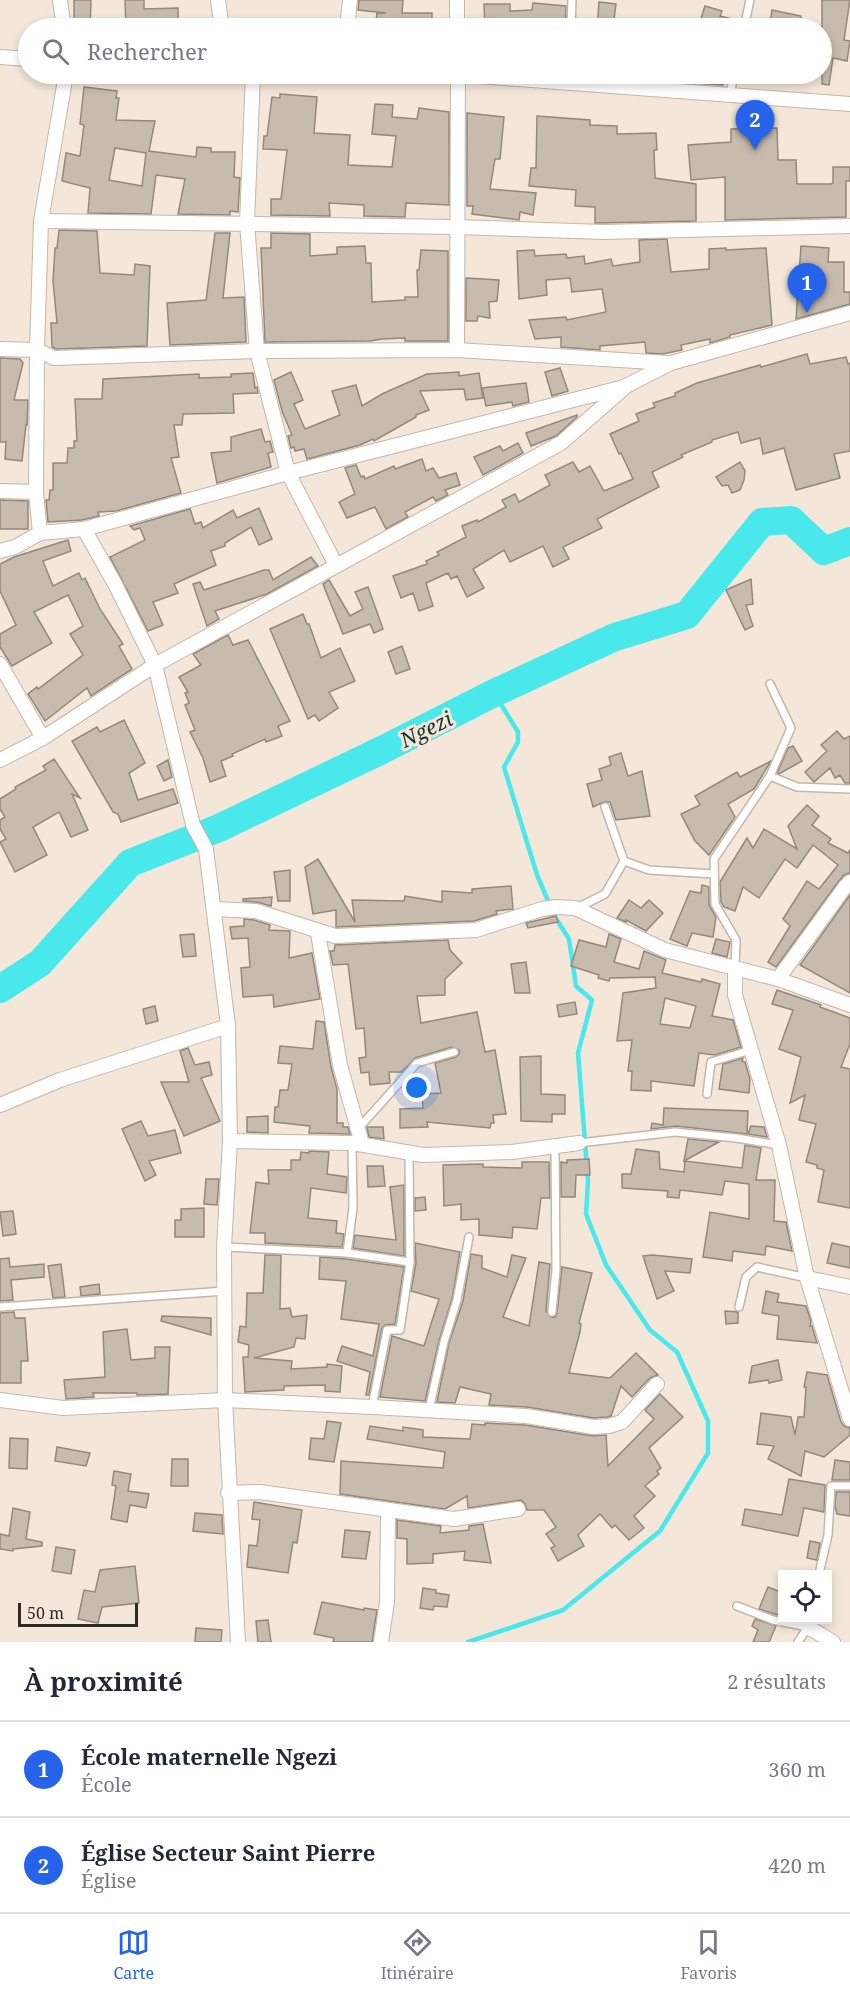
<!DOCTYPE html>
<html lang="fr">
<meta charset="utf-8">
<style>
body{margin:0;font-family:"Noto Serif",serif;background:#f6f6f7;color:#1f2937}
.controls{position:absolute;right:18px;bottom:18px;display:grid;overflow:hidden;border-radius:0px;box-shadow:0 3px 9px #0003}
.controls button{width:54px;height:54px;display:grid;place-items:center;padding:0;border:0;border-bottom:2px solid #e0e1e3;background:#fff;color:#1f2937;font:30px sans-serif}
.scale{position:absolute;left:18px;bottom:15px;width:120px;box-sizing:border-box;padding-left:6px;border:3px solid #2f2b25;border-top:0;font-size:16px;line-height:21px;white-space:nowrap;color:#2f2b25;-webkit-text-stroke:4px #f4e7d9;paint-order:stroke}
.you{position:absolute;left:417px;top:1088px;width:21px;height:21px;margin:-15px;border:4px solid #fff;border-radius:50%;background:#1a73e8;box-shadow:0 0 0 9px #1a73e833}
.badge{display:grid;place-items:center;width:39px;height:39px;border-radius:50%;background:#2563eb;color:#fff;font-size:20px;font-weight:700}
.pin{position:absolute;translate:-50% -50px;filter:drop-shadow(0 2px 3px #0008)}
.pin::after{content:'';position:absolute;top:32px;width:21px;height:18px;background:inherit;clip-path:polygon(0 0,100% 0,50% 100%)}
.list{margin:0;padding:0;list-style:none}
h2{display:flex;justify-content:space-between;align-items:center;height:78px;margin:0;padding:0 24px;font-size:26px}
h2 small{font-size:20px;font-weight:400;color:#747a83}
.list li{display:grid;grid-template-columns:39px 1fr auto;gap:18px;align-items:center;box-sizing:border-box;height:96px;padding:0 24px;border-top:2px solid #e0e1e3}
.list b{display:block;font-size:22px;white-space:nowrap}
.list p{margin:0;font-size:20px;white-space:nowrap;color:#747a83}
.list em{font-size:20px;font-style:normal;color:#747a83}
.icon{flex:none;width:33px;height:33px;fill:none;stroke:currentColor;stroke-width:2;stroke-linecap:round;stroke-linejoin:round}
.map{position:relative;flex:none;width:850px;height:1642px;overflow:hidden}
.search{position:absolute;background:#fff;box-shadow:0 3px 9px #0003;left:18px;right:18px;top:18px;height:66px;display:flex;align-items:center;gap:15px;box-sizing:border-box;padding:0 21px;border-radius:33px;color:#747a83;font-size:22px}
.sheet{height:270px;background:#fff}
nav{display:flex;justify-content:space-around;align-items:center;box-sizing:border-box;height:84px;border-top:2px solid #e0e1e3;background:#fff;font-size:16px;color:#747a83}
nav a{display:grid;justify-items:center;gap:3px}
nav .on{color:#2563eb}
.map>svg:first-child{display:block}
.lines{fill:none;stroke-linecap:round;stroke-linejoin:round}
.stream{stroke:#48e8eb;stroke-width:4.5}
.river{stroke:#48e8eb;stroke-width:28}
.building{fill:#c7bbad;stroke:#94887b;stroke-width:1.5;fill-rule:evenodd}
.lane-casing{stroke:#c3b7a9;stroke-width:10}
.street-casing{stroke:#c3b7a9;stroke-width:16}
.lane{stroke:#fff;stroke-width:7}
.street{stroke:#fff;stroke-width:14}
.labels{text-anchor:middle;dominant-baseline:central;stroke-width:6;stroke-linejoin:round;paint-order:stroke}
.water-label{font-size:21px;font-style:italic;fill:#183232;stroke:#f4e7d9}
</style>
<div class="map">
<svg width="850" height="1642" viewBox="0 0 850 1642">
<rect width="100%" height="100%" fill="#f4e7d9"/>
<g class="lines">
<polyline class="stream" points="468,1642 563,1610 660,1531 708,1453 708,1421 677,1352 650,1330 606,1265 586,1214 588,1181 578,1053 592,1000 576,986 569,939 555,917 537,875 504,767 518,742 518,732 494,693"/>
<polyline class="river" points="0,989 40,963 130,863 219,828 382,750 494,693 615,637 687,615 762,522 791,520 824,551 850,541"/>
</g>
<g class="building">
<polygon points="74,0 91,0 90,28 74,28"/>
<polygon points="125,0 144,0 144,9 178,8 178,28 126,28"/>
<polygon points="359,0 403,0 402,13 432,13 432,28 405,28 405,25 376,21 377,13 386,13 358,10"/>
<polygon points="822,0 850,0 844,40 850,41 847,61 833,58 829,85 822,84"/>
<polygon points="599,2 616,4 613,28 597,28"/>
<polygon points="533,3 566,6 565,28 485,28 484,4 510,4 510,11 532,10"/>
<polygon points="705,6 722,11 720,16 740,21 739,28 698,28"/>
<polygon points="772,10 801,16 799,28 770,23"/>
<polygon points="696,74 726,74 723,85 694,83"/>
<path d="M84,87L117,91L116,98H119L116,120L155,121L149,151L196,157L197,147L211,148V152H235L234,177L240,178L238,212L230,211V215L178,214L185,179L156,175L151,214L88,213L90,188L62,181L66,153L80,156L84,125L80,124ZM115,148L146,153L142,186L109,180Z"/>
<polygon points="280,94 317,97 314,133 350,135 348,165 392,167 396,136 372,134 375,104 393,105 392,117 417,119 419,108 449,112 449,205 406,203 405,217 364,216 364,205 329,203 330,216 271,215 271,199 281,199 287,150 263,149 264,136 267,136 272,97 280,98"/>
<polygon points="467,113 504,117 500,159 495,159 490,189 536,193 533,215 520,212 519,220 472,214 473,206 467,206"/>
<polygon points="537,116 590,120 590,125 617,126 617,134 656,133 657,150 654,150 655,178 696,184 696,221 595,223 595,207 575,206 576,190 529,186 531,168 536,168"/>
<polygon points="777,128 778,160 796,160 797,184 831,184 833,183 833,167 850,167 850,181 846,181 846,217 725,220 725,177 691,180 688,145 731,142 731,129"/>
<polygon points="59,230 97,231 100,273 134,275 135,264 150,266 147,346 56,349 52,347 51,323 57,323 53,281 55,248 57,248"/>
<polygon points="215,233 230,233 223,298 244,297 246,342 170,345 167,303 206,300"/>
<polygon points="271,233 310,234 310,256 337,254 337,247 365,246 366,263 371,263 372,302 405,300 405,297 418,297 417,270 419,270 421,250 448,251 448,341 405,341 405,338 382,339 370,341 265,342 261,248 271,248"/>
<polygon points="667,239 671,272 709,269 709,249 726,248 726,250 766,248 772,325 730,335 730,337 710,343 710,339 681,345 682,350 663,354 646,353 645,342 600,346 600,350 561,347 561,337 535,339 529,320 566,317 567,320 606,312 602,289 572,292 570,278 546,280 547,295 519,299 517,251 534,250 535,256 566,254 567,258 584,256 585,264 611,259 613,266 640,262 639,240"/>
<polygon points="801,246 829,248 828,262 844,262 844,292 850,292 850,304 796,319"/>
<polygon points="466,278 499,280 497,301 489,302 490,318 478,316 477,321 466,321"/>
<polygon points="807,354 810,364 846,357 848,364 850,363 850,451 834,454 840,478 796,490 784,448 763,454 760,438 741,443 738,432 712,440 712,442 681,455 683,457 652,472 659,487 597,519 602,528 563,547 569,559 553,567 543,546 510,562 504,550 473,569 484,588 467,597 457,576 451,579 448,573 426,583 433,606 419,611 413,593 401,598 393,576 427,564 426,561 439,555 437,552 466,537 462,526 477,520 478,522 506,507 502,500 515,494 519,502 550,485 545,475 573,462 579,472 590,466 604,491 633,479 621,453 619,454 610,434 639,421 636,414 655,407 653,403 675,396 675,393 697,383 760,365 761,367"/>
<polygon points="0,358 20,359 23,363 14,400 28,400 27,425 26,425 22,461 5,459 6,442 0,442"/>
<polygon points="560,368 568,391 552,396 545,372"/>
<polygon points="291,372 303,400 294,404 305,429 340,415 332,391 356,385 362,406 382,394 427,374 459,372 459,376 479,373 483,398 466,400 464,389 420,391 429,410 416,415 416,417 374,441 373,439 360,445 307,459 304,449 295,451 294,447 291,448 288,436 292,435 282,411 274,380"/>
<polygon points="253,373 255,388 257,387 258,393 233,394 234,413 183,414 182,425 174,425 179,457 171,458 181,493 116,511 98,512 99,516 82,520 48,522 46,500 49,500 50,490 53,490 53,463 67,463 68,448 74,448 74,441 77,441 75,399 102,399 103,379 199,374 199,378 231,377 231,374"/>
<polygon points="526,383 529,402 513,406 512,402 486,406 482,388"/>
<polygon points="577,415 577,417 556,436 531,446 526,433"/>
<polygon points="261,429 265,442 270,441 273,452 268,453 271,467 217,483 211,453 231,451 231,437"/>
<polygon points="518,443 523,453 483,475 474,457 500,446 503,451"/>
<polygon points="422,459 426,471 433,468 439,478 456,473 460,485 445,490 448,495 436,501 433,497 405,512 408,517 386,529 375,507 347,518 339,502 355,494 345,468 356,465 361,477 364,476 365,479 394,466 395,469"/>
<polygon points="740,462 745,471 744,480 740,490 732,493 728,485 722,486 716,477"/>
<polygon points="0,500 28,501 28,529 0,529"/>
<polygon points="259,508 272,539 259,545 251,527 225,543 225,546 211,551 216,565 174,584 178,593 153,602 163,625 148,631 110,557 145,540 140,528 134,530 130,526 190,509 195,524 201,522 203,528 233,510 237,518"/>
<polygon points="68,540 71,551 43,561 53,586 79,573 82,580 85,578 100,609 123,644 119,646 132,669 91,696 87,688 45,721 28,694 37,687 38,689 83,655 70,634 83,626 68,595 34,612 52,643 12,666 0,647 0,634 16,625 0,591 0,564 14,557"/>
<polygon points="311,557 318,566 267,594 215,611 219,619 207,626 193,584 200,582 204,590 264,570 269,570 273,580"/>
<polygon points="751,579 753,604 746,605 753,626 745,630 726,590"/>
<polygon points="329,580 350,616 363,609 355,592 368,587 383,629 374,633 370,624 343,634 323,584"/>
<polygon points="303,614 307,624 309,624 321,658 340,648 355,681 329,692 338,708 319,721 315,715 308,719 270,629"/>
<polygon points="228,635 233,645 248,640 290,721 278,726 282,736 266,742 265,739 232,754 233,756 221,761 226,776 210,782 203,758 190,732 195,730 185,705 189,703 185,693 188,692 179,677 201,665 193,654"/>
<polygon points="402,646 410,669 396,674 388,652"/>
<polygon points="124,720 145,763 129,773 138,800 173,789 178,803 121,822 118,814 113,812 72,741 97,727 100,732"/>
<polygon points="837,731 844,739 850,736 850,783 845,783 840,775 835,778 830,768 814,782 805,772 827,751 821,745"/>
<polygon points="793,746 802,761 779,774 777,773 788,748"/>
<polygon points="621,753 628,776 642,771 650,816 616,820 610,802 604,802 593,807 587,784 602,780 599,769 611,765 609,757"/>
<polygon points="54,759 80,798 72,794 88,830 71,837 59,812 33,827 47,855 15,872 0,842 6,839 0,829 0,820 5,817 0,809 0,799 16,789 15,787 46,770 43,766"/>
<polygon points="168,760 172,777 164,781 157,766"/>
<polygon points="771,761 754,789 728,804 735,817 709,855 695,841 681,814 700,805 695,796 737,772 740,777"/>
<polygon points="807,805 819,816 812,825 831,839 828,843 848,853 850,850 850,873 844,875 838,882 776,967 768,962 790,926 783,919 807,881 819,889 838,865 813,845 797,868 785,859 759,898 743,887 735,911 724,907 721,902 720,882 747,838 753,848 764,829 797,849 788,826"/>
<polygon points="318,859 355,922 352,900 404,901 405,896 442,902 442,891 472,893 472,889 511,886 513,909 496,911 497,914 474,921 336,927 336,910 313,914 305,867"/>
<polygon points="290,870 290,901 278,901 274,872"/>
<polygon points="702,885 709,887 709,905 716,917 713,937 692,933 687,946 670,939 690,891 701,893"/>
<polygon points="850,895 850,993 800,965"/>
<polygon points="272,897 271,906 257,902 243,901 243,899"/>
<polygon points="629,900 641,908 649,900 663,913 646,931 626,920 626,922 617,918"/>
<polygon points="556,916 558,922 528,928 526,923"/>
<polygon points="244,919 254,920 270,925 269,930 290,931 289,958 312,953 320,999 274,1007 273,995 243,997 241,968 250,967 248,938 232,939 230,927 244,926"/>
<polygon points="194,934 196,956 183,957 180,935"/>
<path d="M609,934L621,939L614,962L639,969L644,951L666,960L662,973L701,982L702,979L720,984L712,1016L733,1020L741,1047L715,1055L699,1053L694,1086L651,1081V1091L631,1090L632,1071H628L632,1040L617,1041L623,993L656,988L655,977L610,978L609,981L598,978L599,975L571,966L579,940L606,947ZM665,998L696,1006L690,1028L660,1024Z"/>
<polygon points="716,939 730,942 727,957 712,953"/>
<polygon points="448,940 450,950 462,963 445,979 445,995 417,996 421,1023 477,1012 485,1052 495,1050 506,1114 493,1115 494,1123 491,1123 490,1128 427,1122 428,1127 400,1128 400,1109 423,1108 422,1094 441,1093 435,1063 456,1057 459,1054 459,1050 452,1047 415,1058 402,1072 389,1072 390,1083 370,1085 369,1072 361,1073 359,1058 366,1057 364,1028 356,1029 348,964 333,965 330,951 334,951 335,945"/>
<polygon points="526,962 530,993 515,993 511,964"/>
<polygon points="777,990 821,1005 820,1007 850,1018 850,1044 841,1067 850,1069 850,1208 818,1202 824,1170 817,1168 817,1165 806,1162 816,1124 799,1120 805,1095 790,1103 801,1057 779,1049 793,1010 772,1004"/>
<polygon points="575,1002 577,1014 559,1017 557,1005"/>
<polygon points="155,1006 158,1021 146,1024 143,1009"/>
<polygon points="316,1021 324,1022 331,1067 337,1089 337,1123 343,1123 343,1127 348,1127 350,1134 309,1133 310,1126 274,1122 275,1107 278,1107 280,1090 288,1090 292,1064 278,1063 280,1046 313,1049"/>
<polygon points="188,1048 195,1065 209,1062 212,1075 201,1078 220,1121 184,1136 161,1082 189,1082 180,1051"/>
<polygon points="541,1056 541,1094 565,1095 565,1114 552,1114 552,1122 521,1121 520,1057"/>
<polygon points="743,1058 742,1061 745,1062 750,1079 749,1093 719,1089 723,1064"/>
<polygon points="664,1108 748,1111 747,1134 676,1126 651,1129 652,1123 663,1125"/>
<polygon points="268,1116 268,1133 247,1132 247,1117"/>
<polygon points="141,1121 148,1136 175,1130 181,1153 149,1161 156,1175 145,1181 122,1129"/>
<polygon points="751,1126 764,1127 767,1137 748,1134"/>
<polygon points="367,1127 383,1127 384,1139 369,1137"/>
<polygon points="688,1139 719,1142 684,1161"/>
<polygon points="745,1145 761,1148 756,1180 775,1180 774,1221 786,1222 792,1251 766,1246 765,1255 733,1251 732,1261 703,1257 710,1212 749,1219 749,1184 725,1181 722,1195 680,1190 679,1198 667,1197 668,1191 622,1188 622,1174 631,1174 636,1149 659,1152 660,1169 684,1172 685,1161 742,1168"/>
<polygon points="309,1151 329,1152 327,1174 347,1177 346,1193 311,1188 308,1218 337,1221 336,1233 344,1234 342,1247 265,1243 265,1233 250,1233 256,1182 269,1184 268,1170 291,1170 291,1160 300,1160 301,1152 309,1153"/>
<polygon points="589,1159 590,1175 576,1175 575,1197 561,1197 561,1162 567,1163 567,1160"/>
<polygon points="522,1162 549,1162 550,1198 541,1198 537,1229 513,1227 512,1238 479,1235 479,1219 461,1220 461,1204 444,1206 443,1165 483,1164 483,1167 522,1168"/>
<polygon points="367,1166 383,1166 385,1186 368,1187"/>
<polygon points="206,1179 219,1179 217,1205 204,1204"/>
<polygon points="404,1185 404,1256 353,1248 355,1235 396,1240 390,1187"/>
<polygon points="425,1197 426,1210 415,1211 415,1198"/>
<polygon points="204,1208 204,1237 175,1237 175,1220 181,1220 181,1209"/>
<polygon points="13,1211 16,1234 3,1236 0,1212"/>
<polygon points="415,1243 460,1252 452,1299 439,1341 425,1401 380,1397 392,1336 424,1346 439,1299 411,1291 416,1263"/>
<polygon points="832,1243 850,1247 850,1268 827,1263"/>
<polygon points="471,1254 482,1256 482,1268 507,1277 512,1255 526,1258 503,1317 529,1326 539,1262 550,1264 546,1311 551,1317 555,1317 557,1313 562,1267 592,1273 579,1323 581,1324 580,1332 569,1373 610,1378 636,1353 658,1375 650,1378 632,1397 621,1386 611,1416 607,1417 594,1418 527,1407 489,1405 491,1394 460,1387 455,1403 437,1402 449,1343 463,1301"/>
<polygon points="265,1255 281,1255 280,1309 290,1308 292,1317 307,1315 305,1339 296,1338 294,1347 254,1358 292,1361 291,1369 327,1367 327,1364 342,1366 340,1392 325,1391 325,1385 284,1386 284,1390 245,1392 243,1357 248,1357 249,1345 238,1342 240,1326 246,1327 247,1293 263,1293"/>
<polygon points="653,1255 692,1259 690,1273 665,1271 674,1291 657,1299 643,1256"/>
<polygon points="320,1257 346,1259 404,1267 395,1324 385,1325 382,1328 369,1395 366,1395 370,1372 337,1361 342,1346 373,1356 379,1324 341,1319 346,1281 319,1279"/>
<polygon points="9,1258 10,1267 44,1264 44,1277 11,1280 13,1300 0,1301 0,1259"/>
<polygon points="61,1264 65,1297 53,1298 48,1266"/>
<polygon points="99,1284 100,1294 81,1296 80,1287"/>
<polygon points="766,1291 779,1294 777,1302 806,1306 811,1321 810,1326 812,1326 817,1343 777,1339 779,1316 762,1313"/>
<polygon points="725,1311 738,1312 738,1323 726,1324"/>
<polygon points="14,1312 15,1318 25,1318 28,1361 21,1361 21,1383 0,1383 0,1313"/>
<polygon points="162,1316 211,1318 211,1335 161,1321"/>
<polygon points="127,1329 131,1360 155,1358 155,1347 170,1347 168,1394 137,1395 137,1393 93,1393 94,1397 66,1399 64,1380 105,1377 103,1332"/>
<polygon points="778,1360 782,1380 769,1383 768,1380 749,1383 752,1366"/>
<polygon points="807,1372 827,1375 841,1422 844,1426 850,1428 850,1435 824,1457 805,1451 801,1476 768,1459 774,1446 757,1444 761,1413 791,1417 795,1435 798,1417 804,1417 806,1387 804,1387"/>
<polygon points="660,1394 683,1417 649,1448 661,1468 657,1471 659,1474 645,1486 655,1496 634,1516 644,1528 629,1540 615,1525 612,1528 600,1514 578,1535 584,1546 558,1561 551,1548 555,1546 546,1534 556,1527 544,1510 527,1510 525,1504 521,1500 468,1508 467,1496 445,1509 340,1494 341,1461 443,1468 445,1452 367,1439 370,1426 403,1431 403,1427 423,1430 423,1437 470,1439 472,1424 485,1425 485,1423 525,1425 593,1436 606,1435 608,1466 654,1419 645,1410"/>
<polygon points="327,1421 341,1423 334,1462 309,1459 311,1438 324,1439"/>
<polygon points="10,1438 28,1439 27,1469 9,1468"/>
<polygon points="57,1447 90,1453 86,1466 55,1461"/>
<polygon points="172,1459 188,1459 188,1486 171,1486"/>
<polygon points="835,1460 850,1462 850,1480 832,1480"/>
<polygon points="114,1471 131,1474 128,1491 149,1494 146,1508 130,1505 127,1522 111,1519 116,1486 112,1485"/>
<polygon points="789,1479 825,1485 824,1512 804,1508 798,1536 742,1525 745,1509 782,1515"/>
<polygon points="836,1492 850,1492 850,1516 837,1514 835,1506"/>
<polygon points="254,1502 302,1510 297,1543 293,1542 288,1573 247,1567 249,1545 257,1546 260,1520 252,1519"/>
<polygon points="13,1508 30,1512 26,1539 42,1542 42,1546 13,1549 13,1551 0,1549 0,1534 9,1536"/>
<polygon points="195,1513 222,1515 223,1534 193,1531"/>
<polygon points="397,1520 441,1526 440,1533 469,1530 469,1526 483,1524 491,1563 464,1560 465,1551 433,1554 433,1563 407,1564 407,1539 397,1538"/>
<polygon points="345,1530 370,1532 366,1559 342,1557"/>
<polygon points="810,1541 820,1543 817,1560 807,1558"/>
<polygon points="56,1547 75,1550 71,1574 52,1571"/>
<polygon points="135,1566 139,1603 102,1607 98,1623 78,1619 84,1590 95,1592 100,1570"/>
<polygon points="768,1587 783,1593 783,1611 781,1616 759,1609"/>
<polygon points="423,1588 436,1590 436,1593 449,1595 447,1607 434,1606 433,1610 420,1608"/>
<polygon points="322,1602 364,1610 364,1608 377,1610 372,1642 333,1642 334,1638 314,1634"/>
<polygon points="755,1619 776,1626 769,1642 753,1642 758,1630 752,1626"/>
<polygon points="268,1620 271,1642 258,1642 256,1621"/>
<polygon points="196,1628 222,1630 221,1642 195,1642"/>
</g>
<g class="lines">
<g class="lane-casing">
<g id="lane">
<polyline points="571,28 572,0"/>
<polyline points="744,28 750,0"/>
<polyline points="730,95 734,74"/>
<polyline points="770,776 797,787 850,789"/>
<polyline points="605,807 624,861 649,870 714,874"/>
<polyline points="577,908 605,894 624,861"/>
<polyline points="735,967 736,940 715,904 714,859 770,776 791,728 770,684"/>
<polyline points="707,1094 711,1062 751,1050"/>
<polyline points="358,1129 417,1063 454,1052"/>
<polyline points="579,1143 675,1132 736,1138 779,1145"/>
<polyline points="224,1247 347,1253 410,1262"/>
<polyline points="347,1253 353,1208 352,1143"/>
<polyline points="0,1307 225,1291"/>
<polyline points="739,1307 746,1277 757,1267 807,1278"/>
<polyline points="552,1312 556,1270 555,1147"/>
<polyline points="372,1407 387,1330 400,1330 410,1262 409,1152"/>
<polyline points="429,1410 444,1342 457,1300 469,1237"/>
<polyline points="819,1574 828,1535 831,1486 850,1486"/>
<polyline points="737,1606 773,1620 808,1627"/>
<polyline points="798,1642 808,1627 809,1620"/>
</g>
</g>
<g class="street-casing">
<g id="street">
<polyline points="60,0 64,28"/>
<polyline points="218,0 222,28"/>
<polyline points="457,0 457,28"/>
<polyline points="347,28 350,0"/>
<polyline points="0,57 28,59"/>
<polyline points="253,74 247,223 257,351 288,473 336,565"/>
<polyline points="452,74 850,104"/>
<polyline points="41,221 456,227 604,232 850,226"/>
<polyline points="0,349 37,350 54,358 257,351 457,350 669,363"/>
<polyline points="457,350 458,74"/>
<polyline points="0,491 36,492"/>
<polyline points="84,529 115,584 155,665 193,825 206,849 228,1026 230,1141 224,1247 225,1400 238,1642"/>
<polyline points="40,533 36,492 37,350 41,221 66,74"/>
<polyline points="0,551 15,547 40,533 84,529 288,473 624,387 671,363 850,313"/>
<polyline points="0,664 43,738"/>
<polyline points="0,760 43,738 155,665 561,443 623,389"/>
<polyline points="215,909 256,911 335,936 476,930 542,909 556,907 575,908 665,950 778,979 850,1005"/>
<polyline points="318,933 340,1065 362,1144"/>
<polyline points="735,969 735,995 779,1145 807,1278 850,1419"/>
<polyline points="778,979 845,887 850,882"/>
<polyline points="0,1105 60,1080 228,1026"/>
<polyline points="230,1141 352,1143 423,1155 512,1152 579,1143"/>
<polyline points="807,1278 850,1287"/>
<polyline points="0,1400 63,1408 225,1400 372,1407 526,1416 594,1427 609,1426 622,1422 657,1384"/>
<polyline points="228,1493 260,1492 454,1519 518,1509"/>
<polyline points="808,1627 833,1642"/>
<polyline points="381,1642 387,1602 388,1511"/>
</g>
</g>
<use href="#lane" class="lane"/>
<use href="#street" class="street"/>
</g>
<g class="labels">
<g class="water-label">
<text transform="translate(426 729) rotate(-26)">Ngezi</text>
</g>
</g>
</svg>
<div class="controls">
<button><svg class="icon" aria-label="locate" viewBox="0 0 24 24"><circle cx="12" cy="12" r="6"/><path d="M12 2v4M12 18v4M2 12h4M18 12h4"/></svg></button>
</div>
<div class="scale">50 m</div>
<div class="you"></div>
<div class="pin badge" style="left:807px;top:313px">1</div>
<div class="pin badge" style="left:755px;top:150px">2</div>
<div class="search"><svg class="icon" aria-label="search" viewBox="0 0 24 24"><circle cx="10" cy="10" r="6"/><path d="M15 15l6 6"/></svg>Rechercher</div>
</div>
<section class="sheet">
<h2>À proximité<small>2 résultats</small></h2>
<ul class="list">
<li><span class="badge">1</span><div><b>École maternelle Ngezi</b><p>École</p></div><em>360 m</em></li>
<li><span class="badge">2</span><div><b>Église Secteur Saint Pierre</b><p>Église</p></div><em>420 m</em></li>
</ul>
</section>
<nav>
<a class="on"><svg class="icon" aria-label="map" viewBox="0 0 24 24"><path d="M3 6l6-2 6 2 6-2v14l-6 2-6-2-6 2zM9 4v14M15 6v14"/></svg>Carte</a>
<a><svg class="icon" aria-label="directions" viewBox="0 0 24 24"><path d="M12 3l9 9-9 9-9-9zM9 14v-3h6M13 9l2 2-2 2"/></svg>Itinéraire</a>
<a><svg class="icon" aria-label="saved" viewBox="0 0 24 24"><path d="M7 4h10v16l-5-4-5 4z"/></svg>Favoris</a>
</nav>
